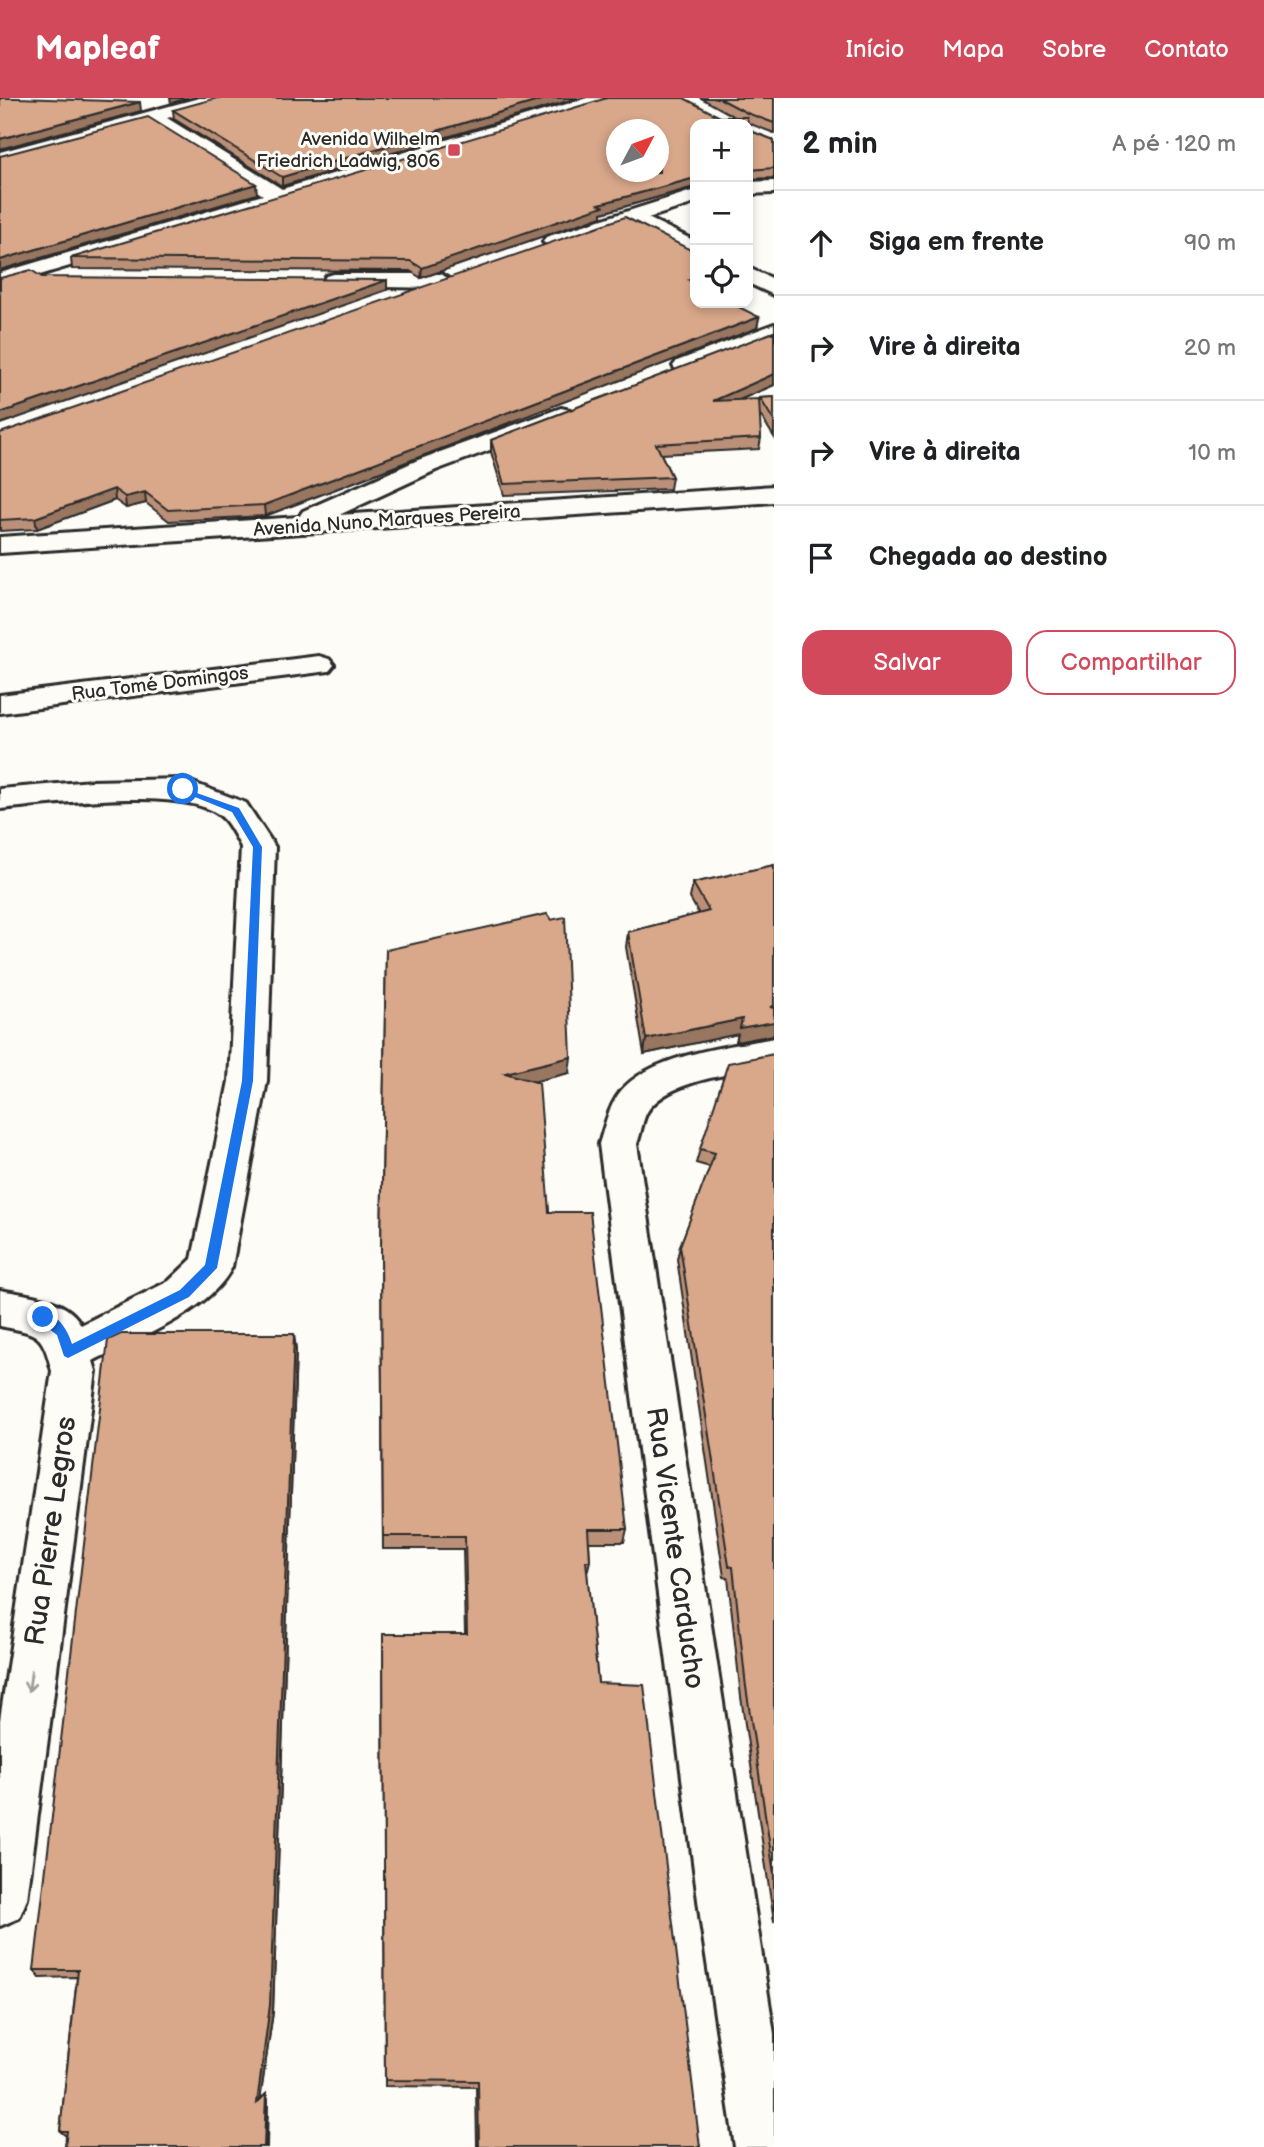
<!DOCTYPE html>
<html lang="pt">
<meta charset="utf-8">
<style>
body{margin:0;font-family:"Balsamiq Sans",sans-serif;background:#f6f6f6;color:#202124}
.controls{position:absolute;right:21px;top:21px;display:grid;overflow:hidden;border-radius:14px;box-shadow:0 4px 10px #0003}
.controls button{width:63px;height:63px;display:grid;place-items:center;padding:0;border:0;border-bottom:2px solid #e0e0e0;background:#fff;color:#202124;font:35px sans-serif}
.compass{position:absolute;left:606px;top:21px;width:63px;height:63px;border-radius:50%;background:#fff;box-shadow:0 4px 10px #0003;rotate:49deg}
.stop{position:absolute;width:21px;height:21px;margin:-16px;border:5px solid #1a73e8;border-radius:50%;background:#fff}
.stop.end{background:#1a73e8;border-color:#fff;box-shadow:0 2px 7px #0008}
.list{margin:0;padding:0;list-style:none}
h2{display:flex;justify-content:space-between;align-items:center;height:91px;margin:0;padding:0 28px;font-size:30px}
h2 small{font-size:23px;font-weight:400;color:#757577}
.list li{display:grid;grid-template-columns:46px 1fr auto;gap:21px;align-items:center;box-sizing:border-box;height:105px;padding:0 28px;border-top:2px solid #e0e0e0}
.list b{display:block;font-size:26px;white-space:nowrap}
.list em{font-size:23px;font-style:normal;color:#757577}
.actions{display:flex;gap:14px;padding:21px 28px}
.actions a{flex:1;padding:16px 0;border:2px solid #d1495b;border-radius:21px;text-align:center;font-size:24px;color:#d1495b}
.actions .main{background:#d1495b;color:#fff}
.icon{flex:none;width:38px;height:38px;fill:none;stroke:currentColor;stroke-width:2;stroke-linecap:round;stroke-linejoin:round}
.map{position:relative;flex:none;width:774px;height:2049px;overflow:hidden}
header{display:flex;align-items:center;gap:42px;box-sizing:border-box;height:98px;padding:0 35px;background:#d1495b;color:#fff}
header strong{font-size:33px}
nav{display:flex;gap:38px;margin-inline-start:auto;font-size:24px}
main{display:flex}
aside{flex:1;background:#fff}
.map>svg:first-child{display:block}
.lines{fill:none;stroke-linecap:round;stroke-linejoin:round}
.minor-casing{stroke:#2b2b2b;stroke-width:6}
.minor{fill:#fdfcf7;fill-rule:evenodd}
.wall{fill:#bb9078;stroke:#2b2b2b;stroke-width:2}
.shaded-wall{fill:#987661;stroke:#2b2b2b;stroke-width:2}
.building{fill:#d9a88b;stroke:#2b2b2b;stroke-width:2;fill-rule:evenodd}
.oneway{stroke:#9e9e9b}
.route{fill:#1a73e8}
.poi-dot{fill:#d1495b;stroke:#fdfcf7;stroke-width:2.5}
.labels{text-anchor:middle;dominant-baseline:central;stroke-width:6;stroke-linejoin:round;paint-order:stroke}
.far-poi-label{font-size:19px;fill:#2b2b2b;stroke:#fdfcf7;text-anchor:end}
.far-street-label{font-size:19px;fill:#2b2b2b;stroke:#fdfcf7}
.near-street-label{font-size:28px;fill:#2b2b2b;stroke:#fdfcf7}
</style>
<header>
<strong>Mapleaf</strong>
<nav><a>Início</a><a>Mapa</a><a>Sobre</a><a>Contato</a></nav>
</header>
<main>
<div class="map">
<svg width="774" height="2049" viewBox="0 0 774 2049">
<rect width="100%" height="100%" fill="#fdfcf7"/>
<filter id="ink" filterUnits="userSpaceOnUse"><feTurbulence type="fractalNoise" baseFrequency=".0143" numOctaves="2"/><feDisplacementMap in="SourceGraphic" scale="14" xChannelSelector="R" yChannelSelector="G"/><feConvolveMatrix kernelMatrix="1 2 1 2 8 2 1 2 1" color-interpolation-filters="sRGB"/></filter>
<g filter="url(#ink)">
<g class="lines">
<g class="minor-casing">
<g id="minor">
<polygon points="199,0 229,0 227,4 167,20 282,91 587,0 616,0 614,4 0,189 0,175 263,97 149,25 0,66 0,54"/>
<polygon points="774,83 774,95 748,96 748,84"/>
<polygon points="695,92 695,105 648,120 695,143 695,157 629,126 554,150 543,144 546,139"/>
<polygon points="748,170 774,181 774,197 748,185"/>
<polygon points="334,176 441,176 452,183 441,190 326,188 323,183 326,178"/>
<polygon points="774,226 774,241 693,273 677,273 673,268 677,263"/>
<polygon points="561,310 570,312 573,317 570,322 436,372 339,417 774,388 774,404 0,455 0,439 299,419 303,413 418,362"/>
<polygon points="319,558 329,561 334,567 329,573 0,615 0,597"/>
<path d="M183,681L246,705L275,749L267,983L232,1169C209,1215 137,1240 93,1263L96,1273L27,1801L19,1820L0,1828V1622L52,1273C42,1234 39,1236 0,1228V1192C26,1197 68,1200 81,1227L169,1183L192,1161L229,983L241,749C236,740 231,729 224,721C192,686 47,707 0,711V691L92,683Z"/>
<path d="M774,940V968C739,975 667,981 647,1014C642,1023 641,1036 637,1046L774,1936V2049H735L701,1825L599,1046C604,1031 607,1014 616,1000C642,957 728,949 774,940Z"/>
</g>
</g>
<use href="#minor" class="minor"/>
</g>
<g class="wall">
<polygon points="578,0 282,88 174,21 173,12"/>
<polygon points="701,0 774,0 774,35 748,25 695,26 695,91 694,89 602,115 602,118 421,180 410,173 72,171 71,160 720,19 735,19"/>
<polygon points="748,32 774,42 774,80 748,81"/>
<polygon points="695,205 759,219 757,230 265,418 169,423 146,405 126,410 115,402 37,431 0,433 0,335"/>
<polygon points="774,234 774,287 739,302 759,305 760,300 774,299 774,339 759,315 761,340 759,351 661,356 672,379 670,391 504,397 491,354 491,342"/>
<polygon points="774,767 774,938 736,944 738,936 644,956 626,849 628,834 699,816 690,800 693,785"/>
<polygon points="386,852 569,975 534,983 549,1114 627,1431 624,1444 589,1444 590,1463 587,1475 598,1585 700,2049 477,2049 476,1989 385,1988 383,1536 465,1536 463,1451 383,1451 381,1150"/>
<polygon points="774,957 774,1824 741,1599 728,1480 724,1479 677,1161 680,1148 710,1069 696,1065 700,1051"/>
<polygon points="296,1251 273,1914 260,2001 266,1996 268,2002 267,2049 65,2049 66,2038 60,2033 77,1879 40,1880 34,1872"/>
</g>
<g class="shaded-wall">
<polygon points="170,0 189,0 171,5"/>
<polygon points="548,0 578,0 282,88 282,79"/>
<polygon points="140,4 141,13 0,51 0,41"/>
<polygon points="695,80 694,89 602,115 602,118 421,180 422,170 599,106"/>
<polygon points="256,86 257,96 0,172 0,162"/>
<polygon points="387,182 387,192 0,326 0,315"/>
<polygon points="759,219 757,230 265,418 264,407"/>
<polygon points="774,276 774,287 711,314 713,303"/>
<polygon points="114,391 115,402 37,431 35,420"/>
<polygon points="145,394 146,405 126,410 125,399"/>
<polygon points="742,921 774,924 774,937 736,944 738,936 644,956 646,941"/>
<polygon points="571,959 569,975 504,991 505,975"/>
<polygon points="294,1236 296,1251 273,1914 259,2010 257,2005"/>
<polygon points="266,1996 268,2002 266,2049 264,2049"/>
</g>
<g class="building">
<polygon points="0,0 17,0 140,4 0,41"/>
<polygon points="217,0 548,0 282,79 173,12"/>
<path d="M607,0H684L720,19H747L748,26H695V80L599,106L603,108L422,170L410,163L71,160ZM617,32H659V74H617Z"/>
<polygon points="719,0 774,0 774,25 747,15"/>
<polygon points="148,19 256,86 0,162 0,58"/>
<polygon points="748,27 748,32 774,42 774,70 749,72 748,75"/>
<polygon points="625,119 695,154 695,180 689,182 695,186 695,205 731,205 759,219 264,407 168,412 145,394 125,399 114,391 35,420 0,422 0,335"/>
<polygon points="31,172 42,179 387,182 0,315 0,180"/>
<polygon points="774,234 774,276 713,303 759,301 761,340 656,346 672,379 504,386 491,342"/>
<polygon points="774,299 774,323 760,300"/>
<polygon points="774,767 774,908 770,909 774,910 774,924 740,930 742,921 646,941 628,834 709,813 693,785"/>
<polygon points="547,816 551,822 565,819 571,959 505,975 539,985 549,1114 590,1114 627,1431 588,1431 590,1463 586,1463 598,1585 644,1587 700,2049 479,2049 478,1983 385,1982 383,1536 467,1536 465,1438 383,1438 381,1150 386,852"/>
<polygon points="774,956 774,1776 746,1589 733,1469 729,1468 680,1148 715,1055 700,1051 728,965"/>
<polygon points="121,1236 294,1236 270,1907 257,2005 266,1996 264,2049 65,2049 67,2033 60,2033 78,1872 34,1872 108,1242"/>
</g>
<defs><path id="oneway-shaft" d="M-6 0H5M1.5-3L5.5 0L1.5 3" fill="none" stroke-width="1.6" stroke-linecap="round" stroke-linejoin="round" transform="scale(1.75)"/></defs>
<use class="oneway" href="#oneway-shaft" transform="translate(30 1583) rotate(98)"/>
</g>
<path class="route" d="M180,689L239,710L262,749L253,983L217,1170L189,1199L68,1260L64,1258L57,1237L39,1223V1215C56,1212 68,1232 72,1246L180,1192L205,1167L242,983L253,749L232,714L180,693Z"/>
<rect class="poi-dot" x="447" y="45" width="14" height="14" rx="3.5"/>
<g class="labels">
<g class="far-poi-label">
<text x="440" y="41">Avenida Wilhelm<tspan x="440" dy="22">Friedrich Ladwig, 806</tspan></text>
</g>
<g class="far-street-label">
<text transform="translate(387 423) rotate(-4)">Avenida Nuno Marques Pereira</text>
<text transform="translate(160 586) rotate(-7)">Rua Tomé Domingos</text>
</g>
<g class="near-street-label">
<text transform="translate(51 1433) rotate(-82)">Rua Pierre Legros</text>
<text transform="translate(675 1450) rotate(82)">Rua Vicente Carducho</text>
</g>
</g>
</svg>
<div class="controls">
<button>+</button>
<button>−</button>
<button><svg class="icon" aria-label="locate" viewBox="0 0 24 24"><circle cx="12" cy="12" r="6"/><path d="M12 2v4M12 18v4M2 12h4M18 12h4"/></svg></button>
</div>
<svg class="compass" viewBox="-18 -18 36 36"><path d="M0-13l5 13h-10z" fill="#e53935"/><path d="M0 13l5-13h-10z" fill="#757577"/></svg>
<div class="stop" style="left:183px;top:691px"></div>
<div class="stop end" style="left:43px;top:1219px"></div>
</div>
<aside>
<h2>2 min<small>A pé · 120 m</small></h2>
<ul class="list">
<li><svg class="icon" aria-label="ahead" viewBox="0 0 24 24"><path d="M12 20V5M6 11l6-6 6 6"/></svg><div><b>Siga em frente</b></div><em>90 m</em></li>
<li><svg class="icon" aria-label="right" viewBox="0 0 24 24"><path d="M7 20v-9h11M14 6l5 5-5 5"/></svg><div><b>Vire à direita</b></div><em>20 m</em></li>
<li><svg class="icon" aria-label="right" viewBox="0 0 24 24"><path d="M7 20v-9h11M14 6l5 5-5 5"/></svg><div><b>Vire à direita</b></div><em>10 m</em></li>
<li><svg class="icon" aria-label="arrive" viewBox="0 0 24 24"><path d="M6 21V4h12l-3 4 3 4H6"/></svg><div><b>Chegada ao destino</b></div></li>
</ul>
<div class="actions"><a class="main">Salvar</a><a>Compartilhar</a></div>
</aside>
</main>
